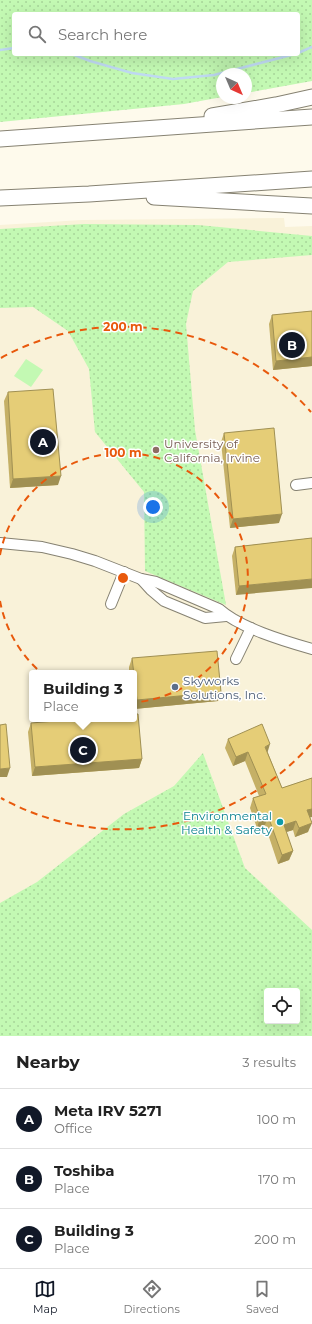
<!DOCTYPE html>
<style>
body{margin:0;font-family:Montserrat,sans-serif;background:#f2f2f2;color:#222}
.controls{position:absolute;right:12px;bottom:12px;display:grid;overflow:hidden;border-radius:4px;box-shadow:0 4px 16px #0002}
.controls button{width:36px;height:36px;display:grid;place-items:center;padding:0;border:0;border-bottom:1px solid #e0e0e0;background:#fff;color:#222;font:20px sans-serif}
.compass{position:absolute;left:216px;top:68px;width:36px;height:36px;border-radius:50%;background:#fff;box-shadow:0 4px 16px #0002;rotate:136deg}
.you{position:absolute;left:153px;top:507px;width:14px;height:14px;margin:-10px;border:3px solid #fff;border-radius:50%;background:#1a73e8;box-shadow:0 0 0 6px #1a73e833}
.badge{display:grid;place-items:center;width:26px;height:26px;border-radius:50%;background:#111827;color:#fff;font-size:13px;font-weight:700}
.pin{position:absolute;translate:-50% -50%;border:2px solid #fff;box-shadow:0 1px 4px #0006}
.popup{position:absolute;left:29px;top:670px;width:108px;height:52px;box-sizing:border-box;display:grid;place-content:center;border-radius:4px;background:#fff;filter:drop-shadow(0 1px 3px #0005);font-size:13px;white-space:nowrap;color:#767676}
.popup b{font-size:15px;color:#222}
.popup::after{content:'';position:absolute;left:50%;top:100%;margin-left:-8px;border:8px solid transparent;border-top-color:#fff}
.list{margin:0;padding:0;list-style:none}
h2{display:flex;justify-content:space-between;align-items:center;height:52px;margin:0;padding:0 16px;font-size:17px}
h2 small{font-size:13px;font-weight:400;color:#767676}
.list li{display:grid;grid-template-columns:26px 1fr auto;gap:12px;align-items:center;box-sizing:border-box;height:60px;padding:0 16px;border-top:1px solid #e0e0e0}
.list b{display:block;font-size:15px;white-space:nowrap}
.list p{margin:0;font-size:13px;white-space:nowrap;color:#767676}
.list em{font-size:13px;font-style:normal;color:#767676}
.icon{flex:none;width:22px;height:22px;fill:none;stroke:currentColor;stroke-width:2;stroke-linecap:round;stroke-linejoin:round}
.map{position:relative;flex:none;width:312px;height:1036px;overflow:hidden}
.search{position:absolute;background:#fff;box-shadow:0 4px 16px #0002;left:12px;right:12px;top:12px;height:44px;display:flex;align-items:center;gap:10px;box-sizing:border-box;padding:0 14px;border-radius:4px;color:#767676;font-size:15px}
.sheet{height:232px;background:#fff}
nav{display:flex;justify-content:space-around;align-items:center;box-sizing:border-box;height:56px;border-top:1px solid #e0e0e0;background:#fff;font-size:11px;color:#767676}
nav a{display:grid;justify-items:center;gap:2px}
nav .on{color:#111827}
.map>svg:first-child{display:block}
.built{fill:#f9f2d9;fill-rule:evenodd}
.grass{fill:url(#grass-dots);fill-rule:evenodd}
.park{fill:#c3f9b3}
.lines{fill:none;stroke-linecap:round;stroke-linejoin:round}
.stream{stroke:#bfd9f2;stroke-width:2.5}
.minor-casing{stroke:#868272;stroke-width:12}
.highway-casing{stroke:#868272;stroke-width:17}
.minor{stroke:#fff;stroke-width:10}
.highway{stroke:#fff;stroke-width:15}
.wall{fill:#c5b066}
.shaded-wall{fill:#a09053}
.building{fill:#e5cd77;stroke:#a09053}
.ring{fill:none;stroke:#e8590c;stroke-width:2;stroke-dasharray:7 5}
.education-dot{fill:#8d6e63;stroke:#fff;stroke-width:1.5}
.service-dot{fill:#5c6f8a;stroke:#fff;stroke-width:1.5}
.culture-dot{fill:#0f9aa8;stroke:#fff;stroke-width:1.5}
.labels{text-anchor:middle;dominant-baseline:central;stroke-width:3;stroke-linejoin:round;paint-order:stroke}
.education-label{font-size:12px;fill:#785e54;stroke:#fff;text-anchor:start}
.service-label{font-size:12px;fill:#4e5e75;stroke:#fff;text-anchor:start}
.culture-label{font-size:12px;fill:#0d838f;stroke:#fff;text-anchor:end}
.centre{fill:#e8590c;stroke:#fff;stroke-width:2}
.ring-label{font-size:12px;text-anchor:middle;font-weight:bold;fill:#e8590c;stroke:#fff;stroke-width:3;stroke-linejoin:round;paint-order:stroke}
</style>
<div class="map">
<svg width="312" height="1036" viewBox="0 0 312 1036">
<defs>
<pattern id="grass-dots" width="8" height="8" patternUnits="userSpaceOnUse"><rect width="8" height="8" fill="#c3f9b3"/><path d="M2 2h.1M6 6h.1" fill="none" stroke="#a7d599" stroke-width="1.8" stroke-linecap="round"/></pattern>
</defs>
<rect width="100%" height="100%" fill="#fefaec"/>
<path class="built" d="M284,218L285,227L312,226V1036H0V225L82,220ZM32,673H134V719H32ZM267,991H297V1021H267Z"/>
<g class="grass">
<path d="M0,0H312V81L246,93V74H222V97L184,104L0,122ZM14,14H298V54H14Z"/>
<polygon points="84,224 198,225 312,236 312,255 228,262 193,291 186,324 195,430 226,605 145,571 144,492 95,432 89,369 68,331 33,307 0,308 0,229"/>
<path d="M203,753L245,868L312,930V1036H0V903L37,882L124,814L174,786ZM267,991H297V1021H267Z"/>
</g>
<polygon class="park" points="26,359 43,370 31,387 14,376"/>
<g class="lines">
<g class="stream">
<polyline points="0,50 14,48"/>
<polyline points="298,53 312,47"/>
<polyline points="72,54 90,61 132,73 173,79 214,75 295,54"/>
</g>
<g class="minor-casing">
<g id="minor">
<polyline points="296,485 312,483"/>
<path d="M0,543L42,547L72,554L95,561L141,579L156,582L219,609C240,628 284,641 312,649"/>
<polyline points="141,579 151,590 164,601 205,618 226,616"/>
<polyline points="111,604 124,572"/>
<polyline points="236,659 251,628"/>
</g>
</g>
<g class="highway-casing">
<g id="highway">
<polyline points="212,116 276,105 312,97"/>
<polyline points="0,139 312,117"/>
<polyline points="154,197 312,206"/>
<polyline points="0,198 89,194 312,179"/>
</g>
</g>
<use href="#minor" class="minor"/>
<use href="#highway" class="highway"/>
</g>
<g class="wall">
<polygon points="312,311 312,366 273,370 269,324 272,315"/>
<polygon points="8,392 58,485 10,488 4,401"/>
<polygon points="224,433 279,523 230,528 221,442"/>
<polygon points="312,538 236,595 232,556 235,547"/>
<polygon points="132,658 218,701 134,709 134,673 129,673 129,667"/>
<polygon points="31,723 142,759 139,768 32,776 28,732"/>
<polygon points="228,739 268,753 282,788 312,778 312,817 310,817 308,832 295,837 293,830 286,832 293,851 289,860 278,864 265,825 257,828 250,808 253,798 259,796 245,761 233,766 225,748"/>
</g>
<g class="shaded-wall">
<polygon points="312,357 312,366 273,370 276,361"/>
<polygon points="61,476 58,485 10,488 13,479"/>
<polygon points="282,514 279,523 230,528 233,519"/>
<polygon points="312,579 312,588 236,595 239,586"/>
<polygon points="221,692 218,701 134,709 137,700"/>
<polygon points="270,744 267,754 265,747"/>
<polygon points="248,752 245,761 233,766 236,757"/>
<polygon points="142,759 139,768 32,776 35,767"/>
<polygon points="10,768 7,777 0,777 0,769"/>
<polygon points="312,809 312,817 304,819 307,810"/>
<polygon points="268,816 265,825 257,828 260,818"/>
<polygon points="296,821 293,830 280,834 284,825"/>
<polygon points="312,823 308,832 295,837 299,828"/>
<polygon points="293,851 289,860 278,864 282,855"/>
</g>
<g class="building">
<polygon points="312,311 312,357 276,361 272,315"/>
<polygon points="53,389 61,476 13,479 8,392"/>
<polygon points="274,428 282,514 233,519 224,433"/>
<polygon points="312,538 312,579 239,586 235,547"/>
<polygon points="217,651 221,692 137,700 132,658"/>
<polygon points="134,714 138,714 142,759 35,767 31,723 80,719 134,719"/>
<polygon points="6,724 10,768 0,769 0,725"/>
<polygon points="262,724 270,744 265,747 282,788 312,778 312,809 307,810 312,823 299,828 296,821 284,825 293,851 282,855 268,816 260,818 253,798 266,794 248,752 236,757 228,739"/>
</g>
<g class="ring">
<path d="M0 555A125 125 0 1 1 0 601"/>
<path d="M311 744A251 251 0 0 1 1 798M1 358A251 251 0 0 1 311 412"/>
</g>
<circle class="education-dot" cx="156" cy="450" r="4"/>
<circle class="service-dot" cx="175" cy="687" r="4"/>
<circle class="culture-dot" cx="280" cy="822" r="4"/>
<g class="labels">
<g class="education-label">
<text x="164" y="443">University of<tspan x="164" dy="14">California, Irvine</tspan></text>
</g>
<g class="service-label">
<text x="183" y="680">Skyworks<tspan x="183" dy="14">Solutions, Inc.</tspan></text>
</g>
<g class="culture-label">
<text x="272" y="815">Environmental<tspan x="272" dy="14">Health &amp; Safety</tspan></text>
</g>
</g>
<circle cx="123" cy="578" r="6" class="centre"/>
<g class="ring-label">
<text x="123" y="331">200 m</text>
<text x="123" y="457">100 m</text>
</g>
</svg>
<div class="controls">
<button><svg class="icon" aria-label="locate" viewBox="0 0 24 24"><circle cx="12" cy="12" r="6"/><path d="M12 2v4M12 18v4M2 12h4M18 12h4"/></svg></button>
</div>
<svg class="compass" viewBox="-18 -18 36 36"><path d="M0-13l5 13h-10z" fill="#e53935"/><path d="M0 13l5-13h-10z" fill="#767676"/></svg>
<div class="you"></div>
<div class="pin badge" style="left:43px;top:442px">A</div>
<div class="pin badge" style="left:292px;top:345px">B</div>
<div class="pin badge" style="left:83px;top:750px">C</div>
<div class="popup"><b>Building 3</b>Place</div>
<div class="search"><svg class="icon" aria-label="search" viewBox="0 0 24 24"><circle cx="10" cy="10" r="6"/><path d="M15 15l6 6"/></svg>Search here</div>
</div>
<section class="sheet">
<h2>Nearby<small>3 results</small></h2>
<ul class="list">
<li><span class="badge">A</span><div><b>Meta IRV 5271</b><p>Office</p></div><em>100 m</em></li>
<li><span class="badge">B</span><div><b>Toshiba</b><p>Place</p></div><em>170 m</em></li>
<li><span class="badge">C</span><div><b>Building 3</b><p>Place</p></div><em>200 m</em></li>
</ul>
</section>
<nav>
<a class="on"><svg class="icon" aria-label="map" viewBox="0 0 24 24"><path d="M3 6l6-2 6 2 6-2v14l-6 2-6-2-6 2zM9 4v14M15 6v14"/></svg>Map</a>
<a><svg class="icon" aria-label="directions" viewBox="0 0 24 24"><path d="M12 3l9 9-9 9-9-9zM9 14v-3h6M13 9l2 2-2 2"/></svg>Directions</a>
<a><svg class="icon" aria-label="saved" viewBox="0 0 24 24"><path d="M7 4h10v16l-5-4-5 4z"/></svg>Saved</a>
</nav>
